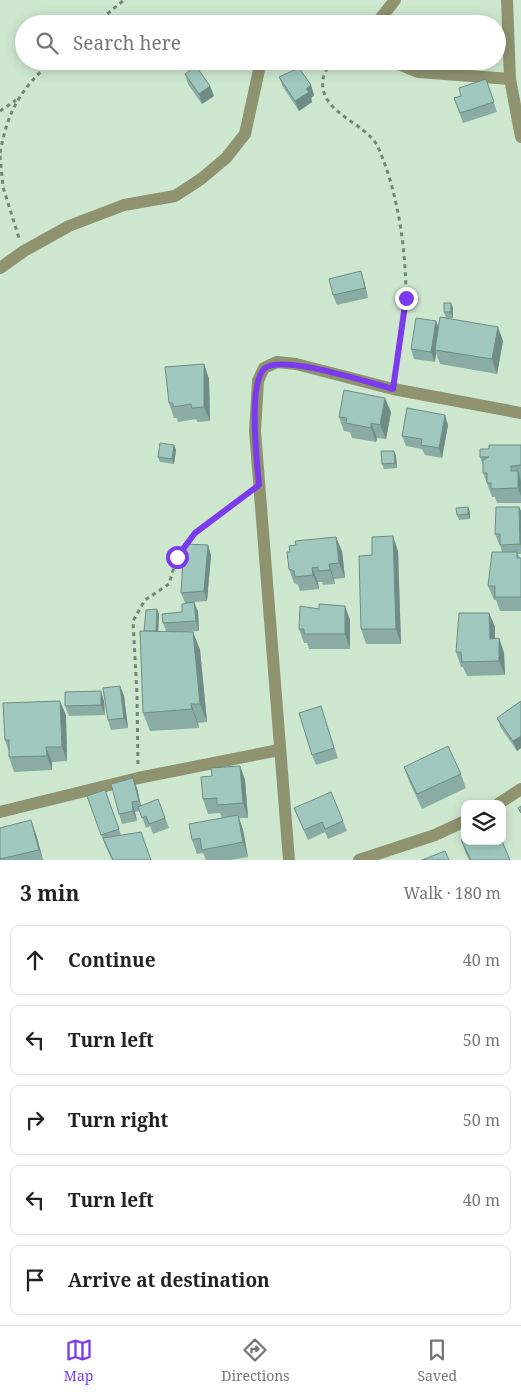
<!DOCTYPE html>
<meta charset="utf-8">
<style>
body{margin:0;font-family:"Noto Serif",serif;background:#f2f2f2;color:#222}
.controls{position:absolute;right:15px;bottom:15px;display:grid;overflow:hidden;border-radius:10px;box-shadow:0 2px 12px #0003}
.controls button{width:45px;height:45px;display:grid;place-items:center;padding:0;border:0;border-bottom:1px solid #e0e0e0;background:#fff;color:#222;font:25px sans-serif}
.stop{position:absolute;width:15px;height:15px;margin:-11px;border:4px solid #7c3aed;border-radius:50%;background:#fff}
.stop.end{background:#7c3aed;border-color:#fff;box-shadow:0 1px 5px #0008}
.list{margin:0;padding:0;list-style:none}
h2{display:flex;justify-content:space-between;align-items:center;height:65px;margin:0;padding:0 20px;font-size:21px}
h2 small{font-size:16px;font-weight:400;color:#767676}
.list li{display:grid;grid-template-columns:32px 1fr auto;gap:15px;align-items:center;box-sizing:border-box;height:70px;margin:0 10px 10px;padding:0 10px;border:1px solid #e0e0e0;border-radius:10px}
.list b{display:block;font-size:19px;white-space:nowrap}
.list em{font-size:16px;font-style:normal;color:#767676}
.icon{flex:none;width:28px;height:28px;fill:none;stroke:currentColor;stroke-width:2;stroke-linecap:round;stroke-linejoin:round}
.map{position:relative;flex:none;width:521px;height:860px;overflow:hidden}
.search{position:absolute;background:#fff;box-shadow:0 2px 12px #0003;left:15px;right:15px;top:15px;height:55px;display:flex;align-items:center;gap:12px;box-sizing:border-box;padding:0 18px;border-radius:28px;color:#767676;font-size:19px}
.sheet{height:465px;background:#fff}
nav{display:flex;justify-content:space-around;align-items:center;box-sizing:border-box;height:70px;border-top:1px solid #e0e0e0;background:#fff;font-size:14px;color:#767676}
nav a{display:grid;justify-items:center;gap:2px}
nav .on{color:#7c3aed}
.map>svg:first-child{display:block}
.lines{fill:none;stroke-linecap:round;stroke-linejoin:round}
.path{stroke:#748675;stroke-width:3;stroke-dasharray:4 4;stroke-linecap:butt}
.minor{stroke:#8f936f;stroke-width:12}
.wall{fill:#8aaca4}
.shaded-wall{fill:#708c86}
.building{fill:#a0c8bf;stroke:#708c86}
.route{stroke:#7c3aed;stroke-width:6}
</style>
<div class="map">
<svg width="521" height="860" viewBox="0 0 521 860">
<rect width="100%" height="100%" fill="#cee8cf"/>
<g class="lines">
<g class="path">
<polyline points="95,24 124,0"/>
<path d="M331,61C328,67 324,73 323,79C318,113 366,122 378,147C398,192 406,249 406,297C405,323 398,351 395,377"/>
<polyline points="0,111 16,100"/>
<path d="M0,153C8,110 20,90 52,61"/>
<polyline points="0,156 3,187 19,238"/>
<polyline points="138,764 137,695 133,621 145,600 169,584 177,557 195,533 246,495"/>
</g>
<g class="minor">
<polyline points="507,0 510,79 521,137"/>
<polyline points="376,24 395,0"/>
<polyline points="391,61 418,72 510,79"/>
<polyline points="0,268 24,251 69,226 124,205 175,196 201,179 226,158 245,134 261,61"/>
<polyline points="498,804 521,789"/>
<polyline points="0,812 138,778 279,750"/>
<polyline points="289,860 255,431 258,381 264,368 277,362 296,364 393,389 521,413"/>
<polyline points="359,860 435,835 465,821"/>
</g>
</g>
<g class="wall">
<polygon points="185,74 210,86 214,96 202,104 188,84"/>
<polygon points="279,77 314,95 311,98 312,102 299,111 283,87"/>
<polygon points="486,79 497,112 463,123 454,98 461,96"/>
<polygon points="364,281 368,298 337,305 333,295"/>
<polygon points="453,308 453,318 446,318 444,312"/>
<polygon points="436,321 438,328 503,341 497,374 440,364 436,353 435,362 414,359 411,349"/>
<polygon points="204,364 209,379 210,421 197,422 196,419 178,422 177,418 174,418 169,403"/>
<polygon points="391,412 386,439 377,438 376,442 352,438 350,432 344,431 339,417"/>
<polygon points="448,425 442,458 425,455 422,449 406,446 402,436"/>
<polygon points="174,445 176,450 174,464 160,462 158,457"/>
<polygon points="521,445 521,503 497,503 495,497 492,497 487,483 483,473 483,465 480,457 489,449"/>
<polygon points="394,451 396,456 397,468 384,469 382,464"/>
<polygon points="519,507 521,511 521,554 518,554 520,558 521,559 521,611 500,611 496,600 494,600 488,586 502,552 500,544 499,544 495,534"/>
<polygon points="470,512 470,519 459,520 457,515"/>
<polygon points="342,551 345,578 334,579 335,584 323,585 322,582 318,582 319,589 300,591 298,585 294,583 289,569"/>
<polygon points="398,551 401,644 366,644 361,629 372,555"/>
<polygon points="211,555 207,601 194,602 198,612 199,631 185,632 193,632 200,650 207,722 198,723 199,728 150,731 143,713 144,631 159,614 158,631 166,631 163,623 182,612 185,603 181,593"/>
<polygon points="489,613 495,627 495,639 499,638 504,653 505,675 467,676 463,667 461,667 456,652"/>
<polygon points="350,620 350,649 309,649 307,643 304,643 299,629"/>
<polygon points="120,686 124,696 128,728 111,730 108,720"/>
<polygon points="104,701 105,715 69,716 65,706"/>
<polygon points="521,701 521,748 517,751 501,728 497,718"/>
<polygon points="66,715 67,761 52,762 52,770 14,772 9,757 9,752 5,740"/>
<polygon points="324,716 338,758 316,765 312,755"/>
<polygon points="240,766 245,780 248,818 239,818 243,830 248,857 230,860 206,860 203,853 197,854 192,840 222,818 220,813 208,814 203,799 212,776"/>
<polygon points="404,767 461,774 466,788 422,809 409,781"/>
<polygon points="137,788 141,806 158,799 169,828 153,834 150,826 146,828 140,811 135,812 137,821 122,824 119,814"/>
<polygon points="105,790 121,835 151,860 112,860 105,845 87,796"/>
<polygon points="294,808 343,821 347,831 328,839 325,832 308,840"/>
<polygon points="0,828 36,834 43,860 0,860"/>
<polygon points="461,840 510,860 469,860 466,854"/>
</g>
<g class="shaded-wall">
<polygon points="311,85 314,95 311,98 312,102 299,111 295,101 306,89"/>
<polygon points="210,86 214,96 202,104 199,94"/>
<polygon points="361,271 364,281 368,298 365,288"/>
<polygon points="451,303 453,308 453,318 451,312"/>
<polygon points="436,321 440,331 435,350 436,353 435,362 431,352"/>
<polygon points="498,327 503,341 497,374 492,359"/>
<polygon points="204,364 209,379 210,421 204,407"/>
<polygon points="385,398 391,412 386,439 380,425"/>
<polygon points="445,415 448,425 442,458 439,448"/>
<polygon points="371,423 377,438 376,442 371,428"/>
<polygon points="174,445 176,450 174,464 172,459"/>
<polygon points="394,451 396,456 397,468 395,463"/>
<polygon points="518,471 521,481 521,496 518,488"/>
<polygon points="468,507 470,512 470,519 468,514"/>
<polygon points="519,507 521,511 521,546 520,544"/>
<polygon points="393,536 398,551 401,644 396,629"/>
<polygon points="336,537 342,551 345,578 339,563"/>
<polygon points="208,545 211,555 207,601 204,591"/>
<polygon points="329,564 334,579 335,584 330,570"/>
<polygon points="312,568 318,582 319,589 313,575"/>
<polygon points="194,602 198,612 199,631 196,621"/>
<polygon points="345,606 350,620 350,649 345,634"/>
<polygon points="157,609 159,614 158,636 156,631"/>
<polygon points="489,613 495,627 495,653 490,639"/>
<polygon points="193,632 200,650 207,722 200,704"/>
<polygon points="499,638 504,653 505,675 499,661"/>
<polygon points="120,686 124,696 128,728 124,718"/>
<polygon points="101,691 104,701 105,715 101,705"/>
<polygon points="60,701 66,715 67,761 62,747"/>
<polygon points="191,704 198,723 199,728 192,709"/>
<polygon points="521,736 521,748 517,751 513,741"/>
<polygon points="46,747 52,762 52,770 47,756"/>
<polygon points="240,766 245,780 248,818 243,803"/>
<polygon points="133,778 137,788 142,811 139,801"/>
<polygon points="132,802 135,812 137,821 133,811"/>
<polygon points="238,815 243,830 248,857 243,842"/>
<polygon points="31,820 36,834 43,860 39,850"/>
</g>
<g class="building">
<polygon points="196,66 210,86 199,94 185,74"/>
<polygon points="299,68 311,85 306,89 309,92 295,101 279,77"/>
<polygon points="486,79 494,102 460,113 454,98 461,96 459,88"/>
<polygon points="361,271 365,288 333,295 329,279"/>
<rect x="444" y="303" width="7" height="9"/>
<polygon points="440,317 498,327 492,359 435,350"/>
<polygon points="416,318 436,321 431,352 411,349"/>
<polygon points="204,364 204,407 192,408 191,404 173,407 173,403 169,403 165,367"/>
<polygon points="344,390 385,398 380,425 371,423 371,428 346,423 347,418 339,417"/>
<polygon points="407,408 445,415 439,448 421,445 422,439 402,436"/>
<polygon points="160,443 174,445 172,459 158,457"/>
<polygon points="489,445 521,445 521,465 511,466 511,471 518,471 518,488 491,489 491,483 487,483 487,473 483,473 483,460 489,457 480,457 480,449 489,449"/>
<polygon points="381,451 394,451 395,463 382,464"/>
<polygon points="468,507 468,514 457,515 456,508"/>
<polygon points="496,507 519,507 520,544 500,545 500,534 495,534"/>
<polygon points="393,536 396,629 361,629 359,556 372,555 372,537"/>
<polygon points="336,537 339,563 329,564 330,570 318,571 318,567 312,568 313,575 295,577 294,571 289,569 287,552 290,552 289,546 296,545 295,541"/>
<polygon points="184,544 208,545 204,591 181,593"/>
<polygon points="492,552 517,552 517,558 521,558 521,597 495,597 495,586 488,586"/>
<polygon points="194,602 196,621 163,623 162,614 182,612 182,604"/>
<polygon points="319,604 345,606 345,634 304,634 304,629 299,629 300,606 319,609"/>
<polygon points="157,609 156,631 144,631 146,610"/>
<polygon points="459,613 489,613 490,639 499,638 499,661 462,662 461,652 456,652"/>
<polygon points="140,631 193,632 200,704 191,704 192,709 143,713"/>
<polygon points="120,686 124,718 108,720 103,688"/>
<polygon points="101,691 101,705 65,706 65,692"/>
<polygon points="60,701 62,747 46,747 47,756 9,757 9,740 5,740 3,703"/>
<polygon points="521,701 521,736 513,741 497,718"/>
<polygon points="321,706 334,748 312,755 299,713"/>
<polygon points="448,746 461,774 417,794 404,767"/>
<polygon points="240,766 243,803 217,805 217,798 203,799 201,777 212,776 211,768"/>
<polygon points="133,778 139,801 132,802 133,811 119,814 111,784"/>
<polygon points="105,790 119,829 101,835 87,796"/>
<polygon points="331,792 343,821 325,829 322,822 304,830 294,808"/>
<polygon points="158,799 165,818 149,824 146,816 142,818 138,807"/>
<polygon points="521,806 521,813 518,808"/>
<polygon points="238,815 243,842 202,850 200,838 192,840 189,824"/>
<polygon points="31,820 39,850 0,859 0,828"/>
<polygon points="141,832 151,860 113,860 103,838"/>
<polygon points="465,838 465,841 502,841 510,860 471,860 461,840"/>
<polygon points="445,851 449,860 422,860"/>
</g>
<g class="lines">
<path class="route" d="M177,557L195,533L259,485C257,462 248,385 264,369C280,353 370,383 393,389L406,298"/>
</g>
</svg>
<div class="controls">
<button><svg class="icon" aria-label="layers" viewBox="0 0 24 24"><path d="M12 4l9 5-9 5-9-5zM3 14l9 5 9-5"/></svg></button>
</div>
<div class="stop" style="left:177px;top:557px"></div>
<div class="stop end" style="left:406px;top:298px"></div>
<div class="search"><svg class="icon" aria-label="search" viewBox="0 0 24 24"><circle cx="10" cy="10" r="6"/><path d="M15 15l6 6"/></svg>Search here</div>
</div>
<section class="sheet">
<h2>3 min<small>Walk · 180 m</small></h2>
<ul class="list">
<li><svg class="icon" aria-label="ahead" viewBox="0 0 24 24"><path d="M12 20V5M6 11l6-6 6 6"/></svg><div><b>Continue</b></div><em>40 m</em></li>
<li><svg class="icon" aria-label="left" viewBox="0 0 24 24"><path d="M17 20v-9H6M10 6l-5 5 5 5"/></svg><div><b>Turn left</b></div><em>50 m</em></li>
<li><svg class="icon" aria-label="right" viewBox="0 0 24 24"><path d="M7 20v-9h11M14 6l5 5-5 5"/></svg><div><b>Turn right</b></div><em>50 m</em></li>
<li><svg class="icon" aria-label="left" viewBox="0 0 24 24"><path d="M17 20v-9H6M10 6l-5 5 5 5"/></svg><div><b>Turn left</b></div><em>40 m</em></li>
<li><svg class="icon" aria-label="arrive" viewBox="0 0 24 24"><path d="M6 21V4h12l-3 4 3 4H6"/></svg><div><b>Arrive at destination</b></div></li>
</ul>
</section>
<nav>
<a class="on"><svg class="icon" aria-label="map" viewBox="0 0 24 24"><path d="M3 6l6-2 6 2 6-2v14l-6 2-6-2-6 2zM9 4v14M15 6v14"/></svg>Map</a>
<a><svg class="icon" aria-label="directions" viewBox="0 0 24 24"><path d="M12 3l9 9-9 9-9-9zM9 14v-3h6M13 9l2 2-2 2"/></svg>Directions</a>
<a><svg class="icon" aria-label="saved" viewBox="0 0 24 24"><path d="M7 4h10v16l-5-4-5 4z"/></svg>Saved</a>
</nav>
